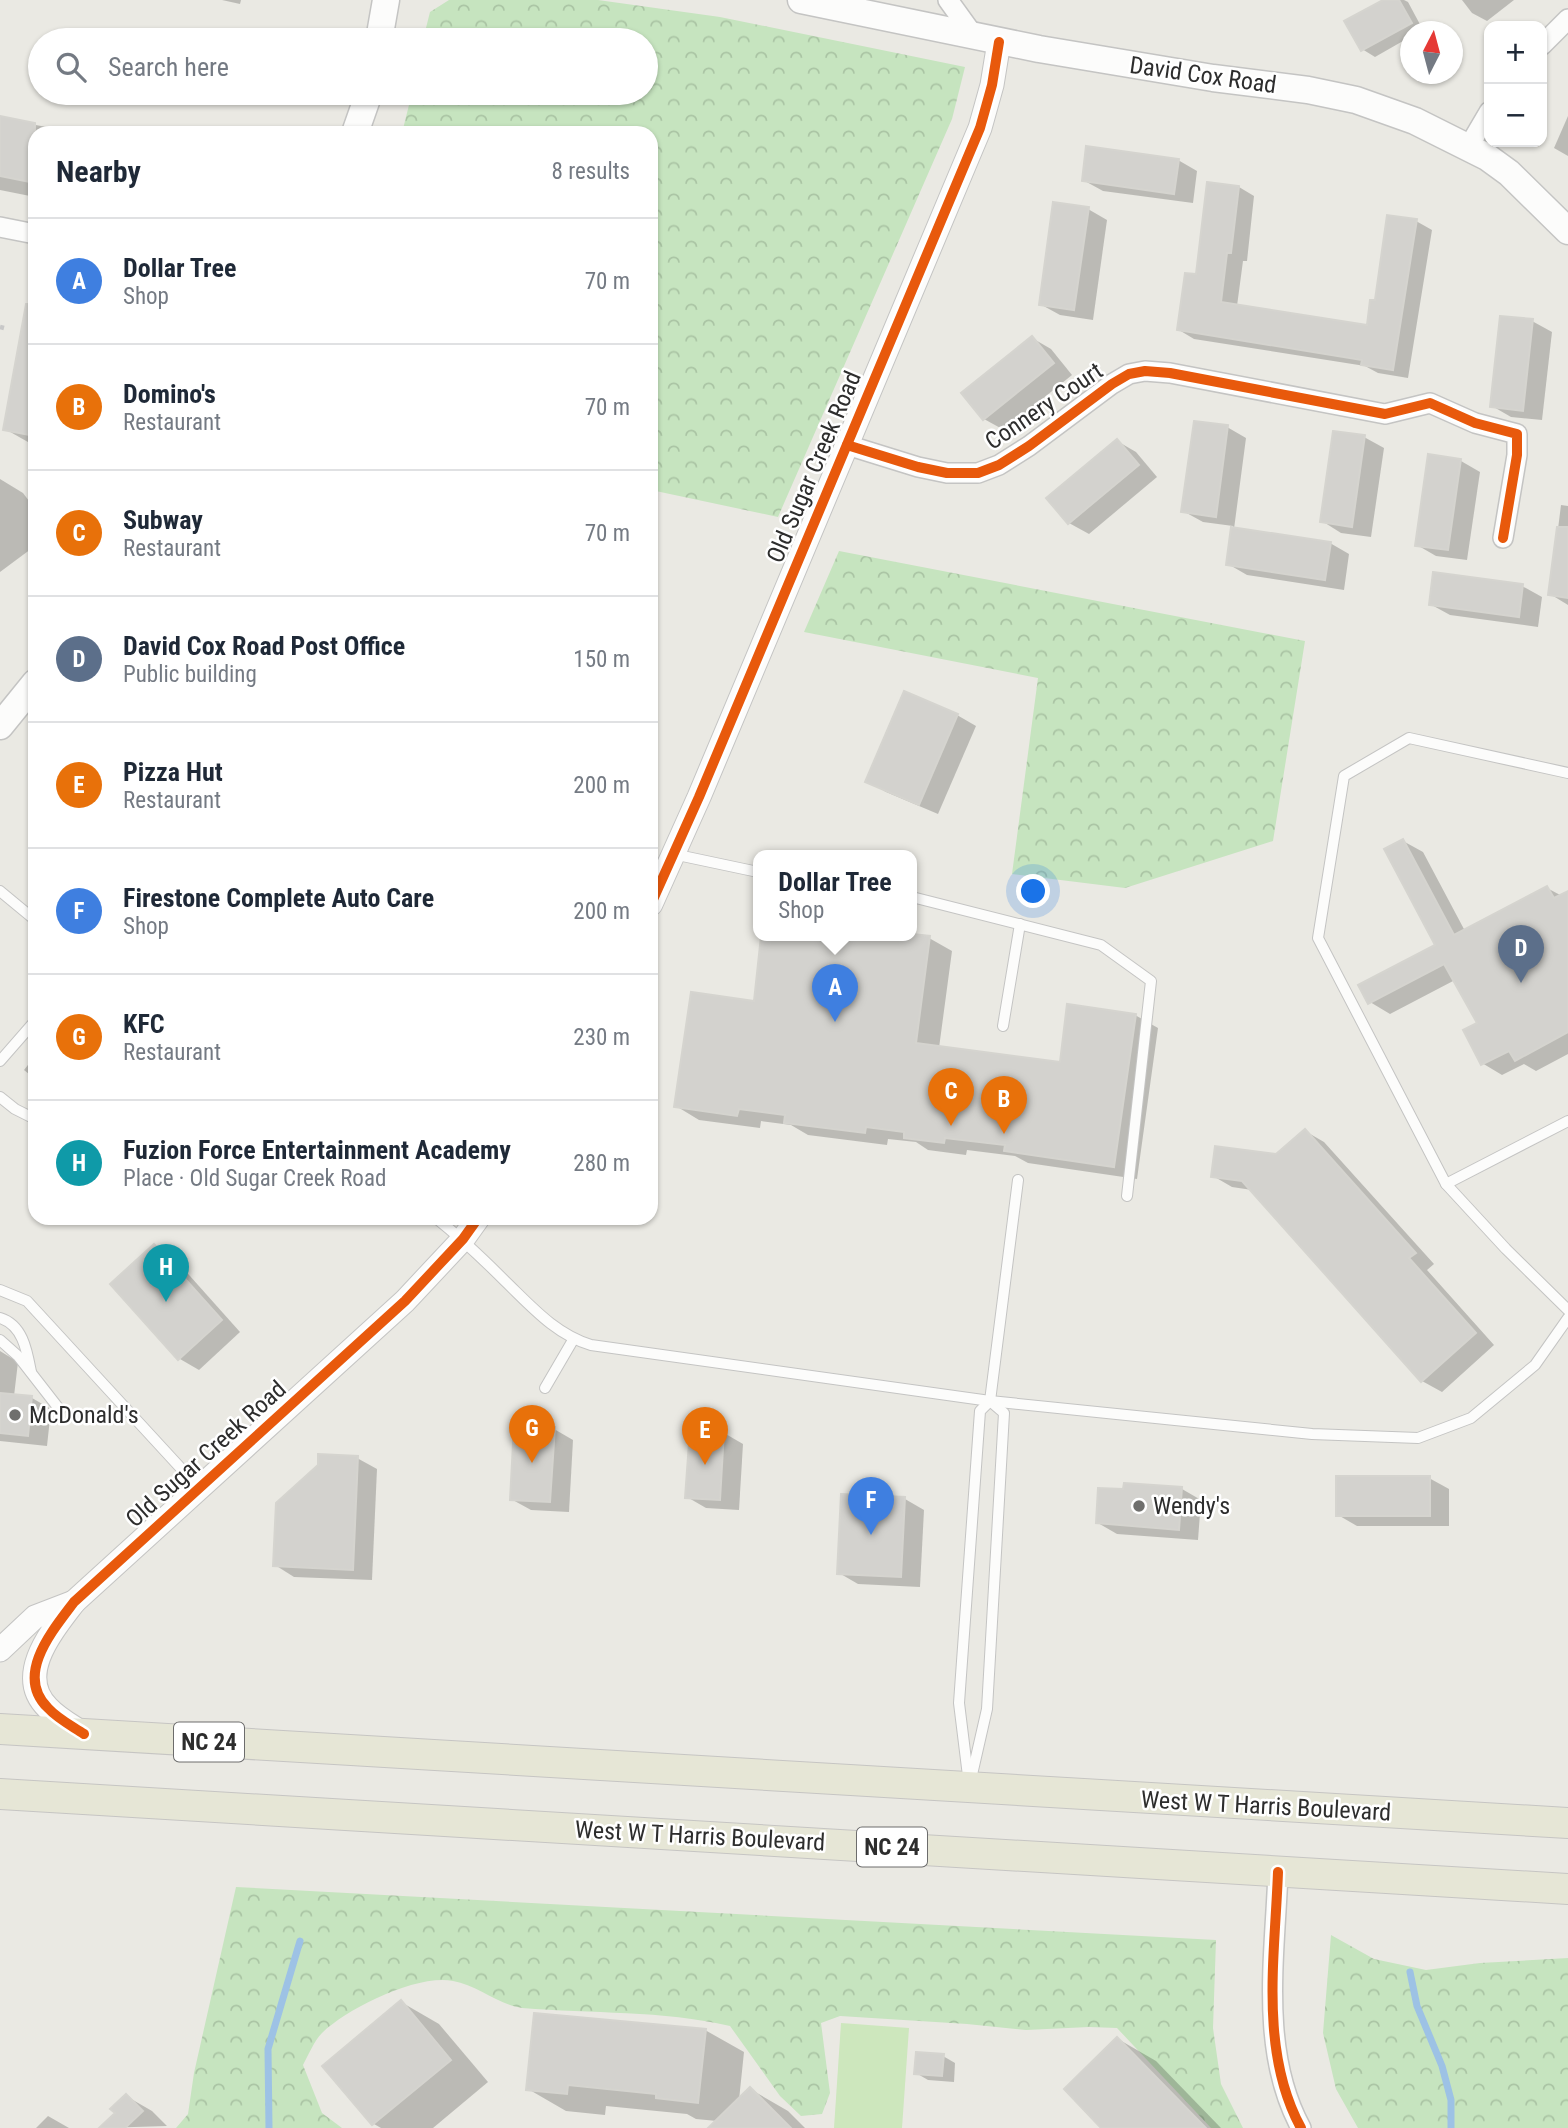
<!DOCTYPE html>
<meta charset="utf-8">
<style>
body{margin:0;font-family:"Roboto Condensed",sans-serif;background:#f6f6f7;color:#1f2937}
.controls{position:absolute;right:21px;top:21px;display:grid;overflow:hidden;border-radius:14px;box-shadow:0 2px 5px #0004}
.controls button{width:63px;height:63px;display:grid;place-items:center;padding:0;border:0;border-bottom:2px solid #e0e1e3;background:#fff;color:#1f2937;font:35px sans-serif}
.compass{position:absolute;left:1400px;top:21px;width:63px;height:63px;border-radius:50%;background:#fff;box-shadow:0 2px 5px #0004;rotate:6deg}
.you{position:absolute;left:1034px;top:892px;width:24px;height:24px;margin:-18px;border:5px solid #fff;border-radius:50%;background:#1a73e8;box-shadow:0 0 0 10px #1a73e833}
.badge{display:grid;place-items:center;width:46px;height:46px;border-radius:50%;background:#d93025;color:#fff;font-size:23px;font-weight:700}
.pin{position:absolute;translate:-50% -58px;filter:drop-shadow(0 2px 4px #0008)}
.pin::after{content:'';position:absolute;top:37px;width:24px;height:21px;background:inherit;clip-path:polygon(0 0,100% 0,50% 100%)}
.popup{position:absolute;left:753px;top:850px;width:164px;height:91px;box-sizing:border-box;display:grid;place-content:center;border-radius:14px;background:#fff;filter:drop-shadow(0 2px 5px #0005);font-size:23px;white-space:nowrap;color:#747a83}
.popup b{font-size:26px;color:#1f2937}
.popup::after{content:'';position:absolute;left:50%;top:100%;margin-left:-14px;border:14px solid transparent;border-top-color:#fff}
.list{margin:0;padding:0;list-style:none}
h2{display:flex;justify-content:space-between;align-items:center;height:91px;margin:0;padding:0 28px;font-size:30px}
h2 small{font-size:23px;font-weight:400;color:#747a83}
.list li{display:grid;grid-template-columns:46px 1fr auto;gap:21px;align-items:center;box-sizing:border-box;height:126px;padding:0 28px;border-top:2px solid #e0e1e3}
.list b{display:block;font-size:26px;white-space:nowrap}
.list p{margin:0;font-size:23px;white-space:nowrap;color:#747a83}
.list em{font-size:23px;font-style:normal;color:#747a83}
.icon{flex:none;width:38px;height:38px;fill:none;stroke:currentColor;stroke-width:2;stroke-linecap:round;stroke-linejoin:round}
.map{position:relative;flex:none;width:1568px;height:2128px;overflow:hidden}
.search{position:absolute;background:#fff;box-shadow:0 2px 5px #0004;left:28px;top:28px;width:630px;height:77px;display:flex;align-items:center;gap:18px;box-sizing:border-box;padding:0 24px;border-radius:38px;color:#747a83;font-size:26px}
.panel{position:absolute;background:#fff;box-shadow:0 2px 5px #0004;left:28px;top:126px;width:630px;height:1099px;border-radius:21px}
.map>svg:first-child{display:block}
.forest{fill:url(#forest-crowns)}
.pitch{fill:#cde7bd}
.shadow{fill:#0003}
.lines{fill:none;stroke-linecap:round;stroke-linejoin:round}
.stream{stroke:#9dc2e5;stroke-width:7}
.building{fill:#d3d2ce;stroke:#d5d4cf;stroke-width:2}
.service-casing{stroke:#c4c4c3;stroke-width:12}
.minor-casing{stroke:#c4c4c3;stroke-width:22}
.tertiary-casing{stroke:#c4c4c3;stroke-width:25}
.secondary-casing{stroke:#c4c4c3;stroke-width:29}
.primary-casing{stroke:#c6c5c3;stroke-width:32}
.path{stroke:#c8c8c8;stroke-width:4.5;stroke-dasharray:5 3.5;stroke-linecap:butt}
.service{stroke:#fcfcfb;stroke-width:10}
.minor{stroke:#fcfcfb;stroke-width:19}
.tertiary{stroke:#fcfcfb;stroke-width:23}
.secondary{stroke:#fcfcfb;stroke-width:26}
.primary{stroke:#e6e6d6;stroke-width:30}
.cycleway-casing{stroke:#fff;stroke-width:15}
.cycleway{stroke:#e8590c;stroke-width:10}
.poi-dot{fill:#6f6f6d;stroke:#fff;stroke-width:2.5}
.labels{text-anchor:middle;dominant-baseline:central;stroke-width:5;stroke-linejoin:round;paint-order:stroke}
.shield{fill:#fff;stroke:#6c6c6c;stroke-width:2}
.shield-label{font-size:23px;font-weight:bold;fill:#2d2d2d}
.street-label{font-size:24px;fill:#2d2d2d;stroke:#fff}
.poi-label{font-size:24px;fill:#2d2d2d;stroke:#fff;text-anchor:start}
</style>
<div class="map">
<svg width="1568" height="2128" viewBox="0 0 1568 2128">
<defs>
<pattern id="forest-crowns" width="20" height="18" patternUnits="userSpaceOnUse" patternTransform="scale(1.75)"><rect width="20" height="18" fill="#c6e4bf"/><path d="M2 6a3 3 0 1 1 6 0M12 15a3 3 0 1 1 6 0" fill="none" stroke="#aac4a4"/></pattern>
</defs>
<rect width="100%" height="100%" fill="#eae9e3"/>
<g class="forest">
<polygon points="449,0 598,0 720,17 965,67 952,119 778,517 651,490 651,133 402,133 412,93 646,93 646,40 423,40 430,12"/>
<polygon points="839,551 1305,641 1273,841 1125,888 1012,874 1038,678 804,632"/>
<path d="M236,1887L1216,1940L1213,2028L1221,2084L1243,2128H1211L1117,2028L1089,2027L1026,2030L967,2024L840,2016L821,2023L830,2093L822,2114L801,2116L780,2096L730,2026C662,2010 592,2014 522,2008C499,2005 477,1985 453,1981C417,1974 348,2008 322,2033C314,2041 308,2056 303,2065L322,2113L342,2128H176L188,2114L194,2073Z"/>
<polygon points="1331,1935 1374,1959 1426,1970 1480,1963 1568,1958 1568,2128 1358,2128 1336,2089 1323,2033"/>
</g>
<polygon class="pitch" points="841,2023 909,2028 902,2128 834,2128"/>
<g class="shadow">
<polygon points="222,0 241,0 240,4"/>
<polygon points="1386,0 1404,0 1408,2 1423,30 1410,32 1410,37 1375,57 1362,49"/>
<polygon points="1462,0 1514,0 1487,21 1472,13"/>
<polygon points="1568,116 1568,156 1554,148"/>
<polygon points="0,118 77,133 35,133 35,197 0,190"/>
<polygon points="1178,160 1197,171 1193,203 1103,191 1083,180"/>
<polygon points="1239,187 1254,196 1247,261 1243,261 1237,306 1368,327 1377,302 1416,221 1432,230 1408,378 1378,373 1365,366 1194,339 1179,330 1197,276"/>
<polygon points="1088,209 1107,220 1093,320 1060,315 1040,304"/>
<polygon points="31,286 35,287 35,446 5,429"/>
<polygon points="1532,321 1552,332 1542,420 1511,417 1492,406"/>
<polygon points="1032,338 1051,349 1072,375 1004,430 984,419 963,393"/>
<polygon points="1227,427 1246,438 1234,529 1330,543 1349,554 1344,590 1247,575 1228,564 1233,526 1203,522 1183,511"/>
<polygon points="1364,437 1384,448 1371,537 1341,533 1322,521"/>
<polygon points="1117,441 1136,452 1157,477 1089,534 1069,523"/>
<polygon points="1461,461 1480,472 1467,560 1436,556 1417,545"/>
<polygon points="0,479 23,493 35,509 35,546 0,572"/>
<polygon points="1561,505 1568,506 1568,605 1550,594"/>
<polygon points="1522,586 1542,597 1538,627 1450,615 1430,604"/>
<polygon points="957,715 976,726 938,814 886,792 867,781"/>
<polygon points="1403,841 1423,852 1465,931 1547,888 1562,896 1568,893 1568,1054 1536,1071 1524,1064 1502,1075 1482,1063 1480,1024 1455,980 1390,1014 1370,1002 1437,946"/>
<polygon points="929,938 952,951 939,1048 1061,1064 1135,1015 1158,1028 1137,1179 1028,1163 1015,1156 967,1150 966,1155 928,1150 916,1142 888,1139 887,1145 808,1135 791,1125 761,1121 760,1128 699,1120 676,1106 755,1003"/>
<polygon points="35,1056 35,1079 24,1070"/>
<polygon points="1305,1131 1324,1142 1434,1264 1427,1270 1494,1345 1442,1392 1422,1381 1252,1190 1232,1187 1213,1176 1276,1156"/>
<polygon points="154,1246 173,1257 240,1332 199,1370 180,1359 112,1284"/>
<polygon points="0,1351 18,1362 14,1396 32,1398 51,1409 47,1446 0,1441"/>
<polygon points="554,1429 573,1440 569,1512 531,1510 511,1499"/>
<polygon points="691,1431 724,1433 743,1444 739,1510 706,1508 687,1497"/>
<polygon points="357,1458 377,1469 372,1580 294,1577 275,1565"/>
<polygon points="1429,1478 1449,1489 1449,1526 1357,1526 1338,1515"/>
<polygon points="1182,1489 1201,1500 1198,1540 1117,1534 1098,1523"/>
<polygon points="905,1499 924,1510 920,1587 858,1584 839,1573"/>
<polygon points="401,2002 439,2024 488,2082 433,2128 381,2128 374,2124 325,2066"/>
<polygon points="705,2030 744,2052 739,2100 750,2089 788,2111 805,2128 710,2128 717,2121 696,2119 687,2114 606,2106 605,2115 566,2111 528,2089"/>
<polygon points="1118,2039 1156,2061 1221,2128 1104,2128"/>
<polygon points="943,2056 955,2063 954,2082 928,2080 916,2073"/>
<polygon points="126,2096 152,2111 167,2126 102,2128 117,2113"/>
<polygon points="48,2116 69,2128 36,2128"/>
</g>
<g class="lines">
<g class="stream">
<polyline points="1410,1972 1417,2006 1442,2066 1451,2100 1451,2128"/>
<polyline points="269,2128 268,2049 300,1941"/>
</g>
</g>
<g class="building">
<polygon points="1383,0 1399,0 1412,23 1361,51 1344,21"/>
<polygon points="0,116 35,123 35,183 0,176"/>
<polygon points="1086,146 1179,159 1174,194 1082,181"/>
<polygon points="1207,182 1239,186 1231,253 1227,253 1221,302 1367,325 1370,300 1375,300 1387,215 1417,219 1393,370 1361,365 1362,360 1177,330 1185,273 1196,274"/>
<polygon points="1053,202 1089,207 1074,310 1039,305"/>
<polygon points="26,304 35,305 35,436 3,430"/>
<polygon points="1500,316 1533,319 1523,411 1490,407"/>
<polygon points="1032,336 1054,363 983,420 961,393"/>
<polygon points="1194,421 1228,425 1216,517 1181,512"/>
<polygon points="1333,431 1365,435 1352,527 1320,522"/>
<polygon points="1117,439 1139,465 1068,524 1046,498"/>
<polygon points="1428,454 1461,459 1448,550 1415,546"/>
<polygon points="1231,527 1331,542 1325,580 1226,565"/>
<polygon points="1557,527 1568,527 1568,598 1548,595"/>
<polygon points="1433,572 1523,584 1519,617 1429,605"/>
<polygon points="904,691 958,714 919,805 865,782"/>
<polygon points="1403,839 1454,935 1547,886 1554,898 1568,891 1568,1032 1515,1061 1509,1051 1481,1065 1463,1030 1477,1023 1444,964 1368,1004 1358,985 1435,945 1384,849"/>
<polygon points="912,934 930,936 916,1043 1060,1062 1067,1004 1136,1014 1114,1167 1004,1151 1005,1145 945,1138 944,1143 904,1138 904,1132 866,1127 865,1133 784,1123 785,1115 739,1109 737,1116 674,1107 691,992 754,1001 761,936 912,936"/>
<polygon points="1305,1129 1416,1253 1409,1258 1476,1333 1421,1382 1242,1181 1211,1177 1215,1146 1276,1154"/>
<polygon points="154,1244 222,1320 178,1360 110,1284"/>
<polygon points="0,1393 32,1396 28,1436 0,1433"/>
<polygon points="514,1425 555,1427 550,1502 510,1500"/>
<polygon points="690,1429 724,1431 720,1500 685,1498"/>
<polygon points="318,1454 358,1456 353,1570 273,1566 276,1503 318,1465"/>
<rect x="1336" y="1476" width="94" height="40"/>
<polygon points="1124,1483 1182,1487 1179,1530 1096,1523 1098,1488 1123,1489"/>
<polygon points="841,1494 905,1497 901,1577 837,1574"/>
<polygon points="401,2000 451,2060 372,2125 322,2066"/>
<polygon points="534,2013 706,2029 698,2103 656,2098 656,2094 568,2085 567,2094 526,2090"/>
<polygon points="1117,2037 1206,2128 1101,2128 1064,2089"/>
<polygon points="916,2052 944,2054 942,2076 914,2074"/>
<polygon points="750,2087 791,2128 708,2128"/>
<polygon points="126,2094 143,2111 125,2128 99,2128 115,2113 110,2109"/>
</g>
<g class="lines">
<g class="service-casing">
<g id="service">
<polyline points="673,854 758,872"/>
<polyline points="0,891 35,920"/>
<polyline points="912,897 1101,945 1151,981 1127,1196"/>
<polyline points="1003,1026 1020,924"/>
<polyline points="0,1061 35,1021"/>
<polyline points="0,1097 15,1109 35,1119"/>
<polyline points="1568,1121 1446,1184 1506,1249 1568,1310"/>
<polyline points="1446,1184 1318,938 1344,776 1409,738 1568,773"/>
<path d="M436,1218C461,1238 483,1259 505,1281C531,1306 555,1334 591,1345L990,1401L1312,1434L1418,1438L1471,1418L1535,1365L1568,1318"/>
<polyline points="0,1290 27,1301 199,1488"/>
<path d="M0,1318C23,1325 27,1351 31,1372"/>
<polyline points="0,1340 18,1356 60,1410"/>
<polyline points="545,1388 573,1340"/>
<polyline points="971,1779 987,1709 1004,1413 990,1401"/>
<polyline points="969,1784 959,1703 980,1411 990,1401 1018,1180"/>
</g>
</g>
<g class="minor-casing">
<g id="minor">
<polyline points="948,0 974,36"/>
<polyline points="1542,45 1568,19"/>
<polyline points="1469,146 1489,112"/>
<polyline points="0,227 35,234"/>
<polyline points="847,445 918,467 947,473 978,473 999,465 1029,446 1112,384 1129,374 1145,371 1170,373 1385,414 1430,403 1475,423 1517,434 1517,455 1503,538"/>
<path d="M1278,1872C1275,1956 1259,2051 1301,2128"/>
</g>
</g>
<g class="tertiary-casing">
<g id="tertiary">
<polyline points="651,904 699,797 980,128 992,85 999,42"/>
<polyline points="0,1650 35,1617 74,1602"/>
<path d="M84,1734C72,1726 58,1719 48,1708C14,1675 53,1630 74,1602L405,1301L463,1239L478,1218"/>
</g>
</g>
<g class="secondary-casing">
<g id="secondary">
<polyline points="801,0 1039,49 1213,78 1308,90 1356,100 1415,121 1487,157 1509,173 1568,231"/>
<polyline points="379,40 386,0"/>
<polyline points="355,133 369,93"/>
<polyline points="0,726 35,683"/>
</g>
</g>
<g class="primary-casing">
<g id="primary">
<polyline points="0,1729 1568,1823"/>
<polyline points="0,1794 1568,1889"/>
</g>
</g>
<polyline class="path" points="0,327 4,328"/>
<use href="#service" class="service"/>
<use href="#minor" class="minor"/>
<use href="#tertiary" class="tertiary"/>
<use href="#secondary" class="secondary"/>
<use href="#primary" class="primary"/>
<g class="cycleway-casing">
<g id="cycleway">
<polyline points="847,445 918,467 947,473 978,473 999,465 1029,446 1112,384 1129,374 1145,371 1170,373 1385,414 1430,403 1475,423 1517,434 1517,455 1503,538"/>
<polyline points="651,904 699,797 980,128 992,85 999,42"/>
<path d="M84,1734C72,1726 58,1719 48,1708C14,1675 53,1630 74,1602L405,1301L463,1239L478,1218"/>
<path d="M1278,1872C1275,1956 1259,2051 1301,2128"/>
</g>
</g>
<use href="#cycleway" class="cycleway"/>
</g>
<g class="poi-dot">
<circle cx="15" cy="1415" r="7"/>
<circle cx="1139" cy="1506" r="7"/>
</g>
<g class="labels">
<g class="shield">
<rect x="174" y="1722.5" width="70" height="39" rx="5"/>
<rect x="857" y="1827.5" width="70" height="39" rx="5"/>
</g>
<g class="shield-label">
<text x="209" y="1742">NC 24</text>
<text x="892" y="1847">NC 24</text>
</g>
<g class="street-label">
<text transform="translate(1203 75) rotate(8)">David Cox Road</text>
<text transform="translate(1044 406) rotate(-34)">Connery Court</text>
<text transform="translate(814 467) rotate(-67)">Old Sugar Creek Road</text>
<text transform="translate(206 1454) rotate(-42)">Old Sugar Creek Road</text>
<text transform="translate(1266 1806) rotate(3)">West W T Harris Boulevard</text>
<text transform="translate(700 1836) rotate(3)">West W T Harris Boulevard</text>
</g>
<g class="poi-label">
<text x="29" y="1415">McDonald's</text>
<text x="1153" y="1506">Wendy's</text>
</g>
</g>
</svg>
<div class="controls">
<button>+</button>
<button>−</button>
</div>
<svg class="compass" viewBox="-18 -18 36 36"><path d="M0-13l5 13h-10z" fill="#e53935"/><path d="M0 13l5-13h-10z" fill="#747a83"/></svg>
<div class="you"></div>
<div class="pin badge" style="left:835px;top:1022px;background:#3f7fe0">A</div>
<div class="popup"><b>Dollar Tree</b>Shop</div>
<div class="pin badge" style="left:1004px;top:1134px;background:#e8710a">B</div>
<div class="pin badge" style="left:951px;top:1126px;background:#e8710a">C</div>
<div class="pin badge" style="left:1521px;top:983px;background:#5c6f8a">D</div>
<div class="pin badge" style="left:705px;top:1465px;background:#e8710a">E</div>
<div class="pin badge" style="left:871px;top:1535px;background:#3f7fe0">F</div>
<div class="pin badge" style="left:532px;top:1463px;background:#e8710a">G</div>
<div class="pin badge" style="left:166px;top:1302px;background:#0f9aa8">H</div>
<div class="search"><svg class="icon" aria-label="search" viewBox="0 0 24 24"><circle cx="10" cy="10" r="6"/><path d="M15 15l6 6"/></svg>Search here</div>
<section class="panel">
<h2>Nearby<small>8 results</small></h2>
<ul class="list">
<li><span class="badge" style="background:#3f7fe0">A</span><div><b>Dollar Tree</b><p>Shop</p></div><em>70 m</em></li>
<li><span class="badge" style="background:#e8710a">B</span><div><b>Domino's</b><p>Restaurant</p></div><em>70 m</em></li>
<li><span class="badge" style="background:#e8710a">C</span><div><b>Subway</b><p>Restaurant</p></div><em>70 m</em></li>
<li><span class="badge" style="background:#5c6f8a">D</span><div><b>David Cox Road Post Office</b><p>Public building</p></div><em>150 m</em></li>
<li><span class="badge" style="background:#e8710a">E</span><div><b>Pizza Hut</b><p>Restaurant</p></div><em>200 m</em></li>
<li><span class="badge" style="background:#3f7fe0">F</span><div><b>Firestone Complete Auto Care</b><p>Shop</p></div><em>200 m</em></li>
<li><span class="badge" style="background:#e8710a">G</span><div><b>KFC</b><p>Restaurant</p></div><em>230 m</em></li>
<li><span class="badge" style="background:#0f9aa8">H</span><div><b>Fuzion Force Entertainment Academy</b><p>Place · Old Sugar Creek Road</p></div><em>280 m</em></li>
</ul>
</section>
</div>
